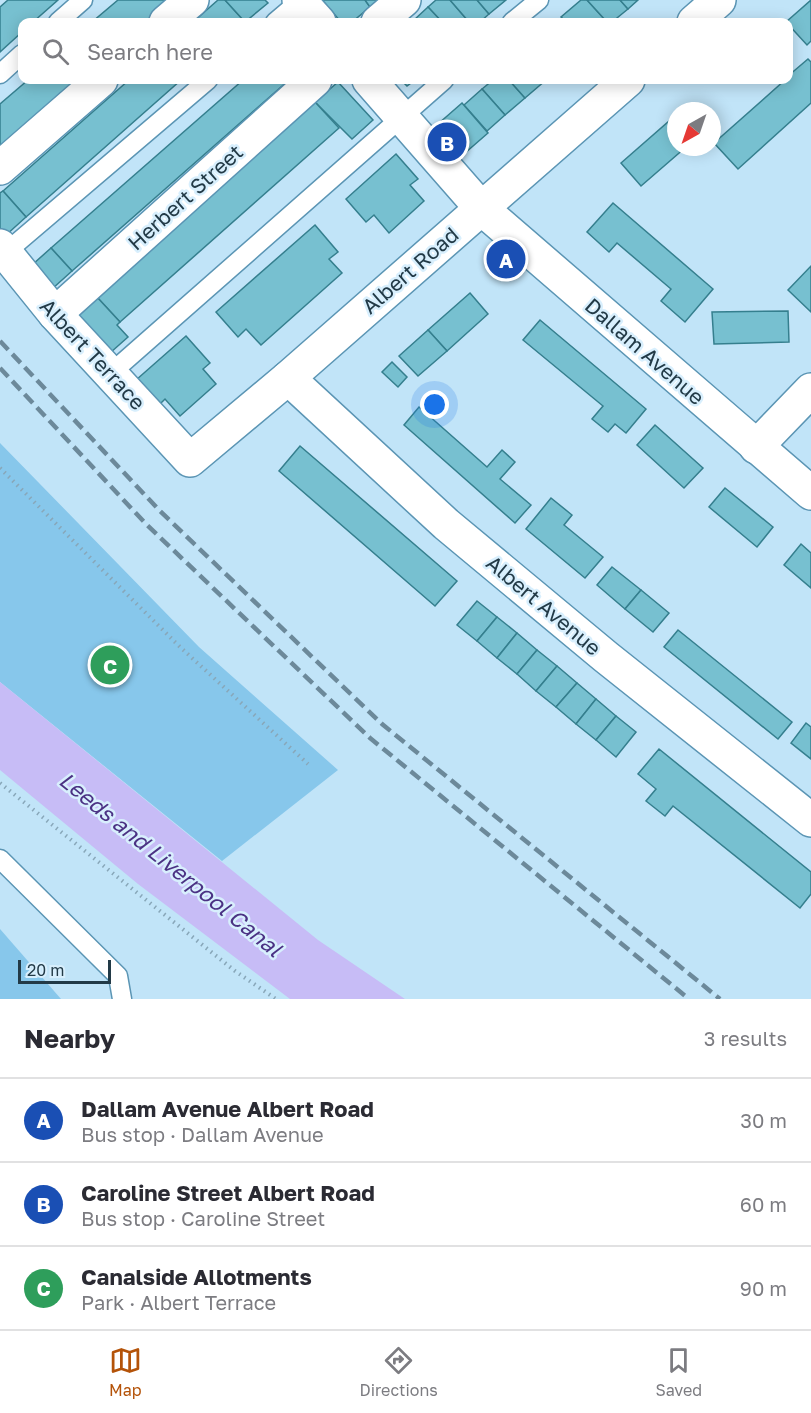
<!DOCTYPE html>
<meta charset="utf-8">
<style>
body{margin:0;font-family:"Golos Text",sans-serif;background:#f2f2f3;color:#2b2b33}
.compass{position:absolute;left:667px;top:102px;width:54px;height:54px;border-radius:50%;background:#fff;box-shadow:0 3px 15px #0003;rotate:220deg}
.scale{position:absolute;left:18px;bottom:15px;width:93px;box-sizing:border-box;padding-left:6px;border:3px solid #223a47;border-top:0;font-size:16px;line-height:21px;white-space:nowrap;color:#223a47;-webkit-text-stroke:4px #d8effd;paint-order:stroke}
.you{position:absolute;left:435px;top:405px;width:21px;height:21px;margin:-15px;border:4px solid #fff;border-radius:50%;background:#1a73e8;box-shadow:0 0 0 9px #1a73e833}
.badge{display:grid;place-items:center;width:39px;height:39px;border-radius:50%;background:#b45309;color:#fff;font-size:20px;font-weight:700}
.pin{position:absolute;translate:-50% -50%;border:3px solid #fff;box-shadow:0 2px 6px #0006}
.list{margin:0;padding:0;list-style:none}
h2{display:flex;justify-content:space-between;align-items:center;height:78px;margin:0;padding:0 24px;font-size:26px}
h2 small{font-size:20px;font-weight:400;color:#7c7c81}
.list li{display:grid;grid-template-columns:39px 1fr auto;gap:18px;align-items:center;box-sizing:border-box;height:84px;padding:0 24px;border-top:2px solid #e1e1e2}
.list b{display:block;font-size:22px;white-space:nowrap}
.list p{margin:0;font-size:20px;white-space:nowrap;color:#7c7c81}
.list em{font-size:20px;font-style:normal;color:#7c7c81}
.icon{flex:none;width:33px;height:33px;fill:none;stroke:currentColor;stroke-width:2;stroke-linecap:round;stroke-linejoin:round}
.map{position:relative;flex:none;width:811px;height:999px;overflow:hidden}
.search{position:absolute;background:#fff;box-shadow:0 3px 15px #0003;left:18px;right:18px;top:18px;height:66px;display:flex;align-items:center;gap:15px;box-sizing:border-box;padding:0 21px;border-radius:12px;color:#7c7c81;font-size:22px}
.sheet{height:330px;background:#fff}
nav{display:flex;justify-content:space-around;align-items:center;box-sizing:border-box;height:84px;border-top:2px solid #e1e1e2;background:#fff;font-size:16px;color:#7c7c81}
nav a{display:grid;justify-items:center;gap:3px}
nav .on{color:#b45309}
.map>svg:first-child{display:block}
.green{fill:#87c7eb}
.water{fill:#c7bcf6}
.building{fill:#77c0d0;stroke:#357f8e;stroke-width:1.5}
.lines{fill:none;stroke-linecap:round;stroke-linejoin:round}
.lane-casing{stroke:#5b95b4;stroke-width:21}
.street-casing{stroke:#5b95b4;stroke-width:36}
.path{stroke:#88a7b9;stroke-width:4;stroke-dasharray:1.5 4.5;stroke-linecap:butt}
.lane{stroke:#fff;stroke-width:18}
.street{stroke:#fff;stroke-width:33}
.rail{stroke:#6c899a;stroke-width:4.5;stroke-dasharray:12 6;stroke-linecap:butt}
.labels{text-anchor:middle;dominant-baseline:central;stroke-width:5;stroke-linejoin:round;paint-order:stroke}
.street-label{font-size:21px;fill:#223a47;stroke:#d8effd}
.water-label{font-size:22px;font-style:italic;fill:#4b3284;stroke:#d8effd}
</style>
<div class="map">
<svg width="811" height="999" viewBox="0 0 811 999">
<rect width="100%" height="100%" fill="#c1e4f8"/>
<g class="green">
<polygon points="0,443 199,647 338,770 222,861 0,682"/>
<polygon points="0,929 61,999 0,999"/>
</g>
<polygon class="water" points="0,682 318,940 405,999 290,999 138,884 0,770"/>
<g class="building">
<polygon points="8,0 58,0 33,22 22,22 22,32 0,52 0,7"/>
<polygon points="118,0 171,0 145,22 92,22"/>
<polygon points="218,0 225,0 245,22 193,22"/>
<polygon points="225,0 265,0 268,3 245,22"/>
<polygon points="322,0 365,0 370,7 352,22 341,22"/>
<polygon points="365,0 378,0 370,7"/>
<polygon points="436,0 450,0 469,22 442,22 428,7"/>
<polygon points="450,0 477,0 489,14 480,22 469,22"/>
<polygon points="477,0 506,0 489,14"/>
<polygon points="581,0 587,0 607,22 567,22 561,17"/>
<polygon points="587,0 620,0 628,9 612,22 607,22"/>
<polygon points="620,0 638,0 628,9"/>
<polygon points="811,0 811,41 807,45 786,22"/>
<polygon points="428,7 442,22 416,22 414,20"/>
<polygon points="808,59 811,62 811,103 738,169 714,143 785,80 788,80 788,76"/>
<polygon points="28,80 79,80 0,148 0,104"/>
<polygon points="129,80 181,80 26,217 3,191"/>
<polygon points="243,80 289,80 72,271 51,248"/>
<polygon points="401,80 415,80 407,86"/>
<polygon points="493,80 509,80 525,98 505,115 482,89"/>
<polygon points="509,80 546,80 525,98"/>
<polygon points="338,82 373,120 352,139 315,102"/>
<polygon points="482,89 505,115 487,131 464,105"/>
<polygon points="315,102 339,128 120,322 96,296"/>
<polygon points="462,103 488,133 465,153 438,124"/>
<polygon points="676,115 676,147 686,147 641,186 621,163"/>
<polygon points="396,154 418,179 410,185 424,201 389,233 374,215 366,222 346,199"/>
<polygon points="3,191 26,217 5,236 0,230 0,193"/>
<polygon points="613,203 713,289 685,322 661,301 671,289 617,243 609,252 587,232"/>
<polygon points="315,225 338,252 329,259 342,273 261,345 246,329 238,337 216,312"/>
<polygon points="51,248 72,271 52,289 32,265"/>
<polygon points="811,266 811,312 788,290"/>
<polygon points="470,293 488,314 447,351 428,330"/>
<polygon points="96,296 120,322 117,325 128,337 110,353 76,314"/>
<polygon points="788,311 789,342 714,344 712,312"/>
<polygon points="540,320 646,409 626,433 615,424 608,432 592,419 603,406 523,340"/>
<polygon points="428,330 447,351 418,376 399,356"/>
<polygon points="186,336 210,363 203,369 216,384 180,416 165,399 158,406 136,380"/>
<polygon points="392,362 407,377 398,387 382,372"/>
<polygon points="419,407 487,467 502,450 515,462 500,479 531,505 515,523 404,425"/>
<polygon points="655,425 703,468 684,488 637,445"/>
<polygon points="300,446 457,581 435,606 279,471"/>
<polygon points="725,488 773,527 757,547 709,507"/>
<polygon points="551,498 572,515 564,525 603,557 585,578 526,529"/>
<polygon points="801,544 811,553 811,588 784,565"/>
<polygon points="612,567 641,590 625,609 597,585"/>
<polygon points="641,590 669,613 653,632 625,609"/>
<polygon points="477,601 497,617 477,641 457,625"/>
<polygon points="497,617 517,633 497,658 477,641"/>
<polygon points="678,630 792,722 778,739 664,647"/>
<polygon points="517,633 537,650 517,674 497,658"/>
<polygon points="537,650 557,666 536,691 517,674"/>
<polygon points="557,666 577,683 556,707 536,691"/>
<polygon points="577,683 596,699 576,724 556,707"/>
<polygon points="596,699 616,716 596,740 576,724"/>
<polygon points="616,716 636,732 616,757 596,740"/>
<polygon points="806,723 811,727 811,759 791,743"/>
<polygon points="659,749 811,872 811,894 800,908 673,806 665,816 646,801 656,789 638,774"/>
</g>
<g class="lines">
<g class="lane-casing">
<g id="lane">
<polyline points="58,22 83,0"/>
<polyline points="275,22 301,0"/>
<polyline points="512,22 539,0"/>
<polyline points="0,74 22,54"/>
<polyline points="5,253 208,80"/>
<polyline points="111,373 444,80"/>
<polyline points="0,859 118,976 122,999"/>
</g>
</g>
<g class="street-casing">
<g id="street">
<polyline points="299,0 319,22"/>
<polyline points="166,22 192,0"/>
<polyline points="378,22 404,0"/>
<polyline points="694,22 719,0"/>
<polyline points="369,80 481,208 811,493"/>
<polyline points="0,168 101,80"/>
<polyline points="0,246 55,314 190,460 288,378 628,80"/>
<polyline points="55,314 315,80"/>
<polyline points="288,378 446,524 606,657 811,820"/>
<polyline points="756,447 811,390"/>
</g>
</g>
<g class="path">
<polyline points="0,468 180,647 308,764"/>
<polyline points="0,783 235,971 276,999"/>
</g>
<use href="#lane" class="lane"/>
<use href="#street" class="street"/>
<g class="rail">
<polyline points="0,341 160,511 382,724 720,999"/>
<polyline points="0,368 146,524 370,738 689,999"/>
</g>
</g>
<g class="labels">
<g class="street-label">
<text transform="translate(185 197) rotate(-42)">Herbert Street</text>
<text transform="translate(410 270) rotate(-41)">Albert Road</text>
<text transform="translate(645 351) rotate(41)">Dallam Avenue</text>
<text transform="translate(93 354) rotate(47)">Albert Terrace</text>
<text transform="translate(544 605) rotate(40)">Albert Avenue</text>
</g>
<g class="water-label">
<text transform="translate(171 864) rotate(39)">Leeds and Liverpool Canal</text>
</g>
</g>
</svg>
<svg class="compass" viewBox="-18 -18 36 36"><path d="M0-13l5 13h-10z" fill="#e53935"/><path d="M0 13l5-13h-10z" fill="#7c7c81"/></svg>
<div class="scale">20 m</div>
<div class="you"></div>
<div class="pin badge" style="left:506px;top:259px;background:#1a4fb4">A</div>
<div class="pin badge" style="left:447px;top:142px;background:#1a4fb4">B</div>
<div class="pin badge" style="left:110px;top:665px;background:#2e9e5b">C</div>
<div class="search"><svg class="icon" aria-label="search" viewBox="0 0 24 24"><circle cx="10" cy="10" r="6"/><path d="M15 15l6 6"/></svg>Search here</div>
</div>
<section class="sheet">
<h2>Nearby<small>3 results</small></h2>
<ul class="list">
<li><span class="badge" style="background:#1a4fb4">A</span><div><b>Dallam Avenue Albert Road</b><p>Bus stop · Dallam Avenue</p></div><em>30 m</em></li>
<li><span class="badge" style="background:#1a4fb4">B</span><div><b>Caroline Street Albert Road</b><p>Bus stop · Caroline Street</p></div><em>60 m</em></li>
<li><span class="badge" style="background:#2e9e5b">C</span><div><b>Canalside Allotments</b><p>Park · Albert Terrace</p></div><em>90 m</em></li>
</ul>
</section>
<nav>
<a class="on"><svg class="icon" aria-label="map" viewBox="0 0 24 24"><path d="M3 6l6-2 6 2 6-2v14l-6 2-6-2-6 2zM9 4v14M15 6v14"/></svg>Map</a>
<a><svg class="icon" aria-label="directions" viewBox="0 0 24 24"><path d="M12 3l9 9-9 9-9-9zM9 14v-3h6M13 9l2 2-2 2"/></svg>Directions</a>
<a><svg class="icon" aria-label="saved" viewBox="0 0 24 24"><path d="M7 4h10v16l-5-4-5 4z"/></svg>Saved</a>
</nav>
